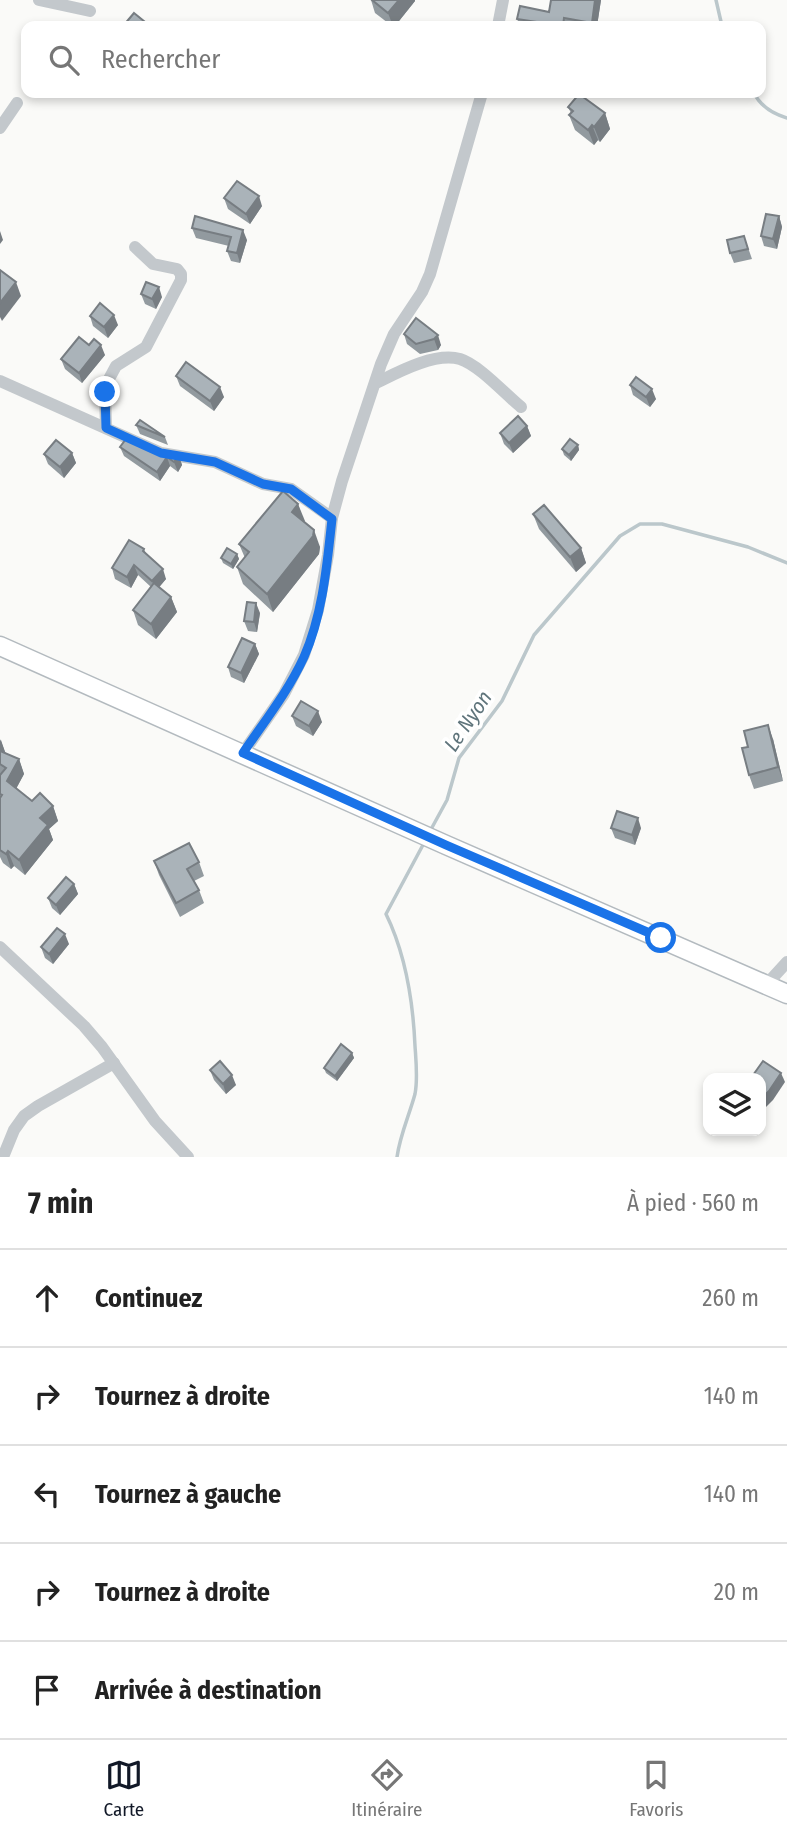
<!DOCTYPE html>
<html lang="fr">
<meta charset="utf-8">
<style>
body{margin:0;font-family:"Fira Sans Condensed",sans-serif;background:#f2f2f2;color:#222}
.controls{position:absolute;right:21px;bottom:21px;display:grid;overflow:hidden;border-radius:14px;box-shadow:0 4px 10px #0003}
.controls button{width:63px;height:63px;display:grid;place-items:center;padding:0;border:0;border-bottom:2px solid #e0e0e0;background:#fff;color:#222;font:35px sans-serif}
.stop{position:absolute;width:21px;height:21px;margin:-16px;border:5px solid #1a73e8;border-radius:50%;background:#fff}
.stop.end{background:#1a73e8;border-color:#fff;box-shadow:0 2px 7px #0008}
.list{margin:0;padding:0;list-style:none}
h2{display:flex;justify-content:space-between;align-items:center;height:91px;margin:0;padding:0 28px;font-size:30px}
h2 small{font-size:23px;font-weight:400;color:#767676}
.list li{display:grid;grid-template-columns:46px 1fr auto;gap:21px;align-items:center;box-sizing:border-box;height:98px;padding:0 28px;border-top:2px solid #e0e0e0}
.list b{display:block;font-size:26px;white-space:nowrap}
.list em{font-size:23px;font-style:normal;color:#767676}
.icon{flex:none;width:38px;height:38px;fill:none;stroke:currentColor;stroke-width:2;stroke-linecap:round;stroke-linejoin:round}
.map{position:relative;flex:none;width:787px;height:1157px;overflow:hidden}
.search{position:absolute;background:#fff;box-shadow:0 4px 10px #0003;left:21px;right:21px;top:21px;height:77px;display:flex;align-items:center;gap:18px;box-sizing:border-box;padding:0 24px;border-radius:14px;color:#767676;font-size:26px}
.sheet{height:581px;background:#fff}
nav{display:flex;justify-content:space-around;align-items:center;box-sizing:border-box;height:98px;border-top:2px solid #e0e0e0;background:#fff;font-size:19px;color:#767676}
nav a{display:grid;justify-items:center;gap:4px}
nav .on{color:#111827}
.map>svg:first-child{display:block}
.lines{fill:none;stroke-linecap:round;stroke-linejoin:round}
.stream{stroke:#bbc7cb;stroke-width:3.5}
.secondary-casing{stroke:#b3babf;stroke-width:21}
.street{stroke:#c3c8cc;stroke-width:12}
.secondary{stroke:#fff;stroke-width:18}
.wall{fill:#929a9f}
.shaded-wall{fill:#777d82}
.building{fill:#aab3b9;stroke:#777d82;stroke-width:2}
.route{stroke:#1a73e8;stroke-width:9}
.labels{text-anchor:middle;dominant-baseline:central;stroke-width:7;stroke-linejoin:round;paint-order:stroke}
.water-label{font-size:21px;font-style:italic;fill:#60757c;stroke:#fff}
</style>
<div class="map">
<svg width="787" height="1157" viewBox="0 0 787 1157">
<rect width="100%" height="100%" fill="#fafaf8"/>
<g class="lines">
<g class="stream">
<polyline points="716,0 722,26"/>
<path d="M754,93C761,107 773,114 787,118"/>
<polyline points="429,833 447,800 459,758 502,701 534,635 620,536 640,524 662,524 748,547 787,563"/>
<path d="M397,1157C400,1135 409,1116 415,1094C418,1079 416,1061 415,1046C413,1000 406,955 386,914L424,843"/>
</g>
<g class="secondary-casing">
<polyline id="secondary" points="0,646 446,845 787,994"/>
</g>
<g class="street">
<polyline points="39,0 90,11"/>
<polyline points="498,26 503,0"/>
<polyline points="0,128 17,103"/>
<polyline points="0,381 161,453 215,462 263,484 291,489 332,518"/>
<path d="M376,383C398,372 435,352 460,359C479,365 505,394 521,407"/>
<polyline points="106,428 105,392 109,379 116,366 146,347 181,280 181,274 177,269 153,264 135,247"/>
<polyline points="243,753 284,694 304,655 318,610 328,555 332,518 342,481 381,364 394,334 422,292 430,274 482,93"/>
<polyline points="0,947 84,1026 102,1047 155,1121 188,1157"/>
<polyline points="766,985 787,962"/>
<polyline points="3,1157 14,1130 24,1116 38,1106 114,1063"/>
</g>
<use href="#secondary" class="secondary"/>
</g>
<g class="wall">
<polygon points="371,0 415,0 415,1 395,26 392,26 375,13"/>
<polygon points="601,0 597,26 520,26 517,19"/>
<polygon points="568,107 605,113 610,129 600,142 598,140 594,145 575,130 569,115 571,113"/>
<polygon points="224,198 262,206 250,224 228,209"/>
<polygon points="779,216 782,227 777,249 764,246 761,236"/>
<polygon points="192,228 247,240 240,263 231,261 227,251 229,246 196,238"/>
<polygon points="744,236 752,259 734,263 730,253"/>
<polygon points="141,294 162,297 156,309 145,304"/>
<polygon points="90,316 118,325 108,338 93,326"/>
<polygon points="416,318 441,345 438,350 420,354 407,344 404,334"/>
<polygon points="89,345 105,355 82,383 65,369 61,359"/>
<polygon points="176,376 224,397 214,411 180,386"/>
<polygon points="630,385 656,399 650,407 633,395"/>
<polygon points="136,425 165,437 168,445 140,434"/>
<polygon points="527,426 531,436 513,453 504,444 500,433"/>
<polygon points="578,445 579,450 571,461 564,455 562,449"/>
<polygon points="120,447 179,456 182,465 178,472 170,466 160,481 124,456"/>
<polygon points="72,453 76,463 64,478 48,464 44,454"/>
<polygon points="298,504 304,522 320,547 319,554 273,612 243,584 237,567 245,558 239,544"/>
<polygon points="533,514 581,548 586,563 576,572 539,529"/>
<polygon points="144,549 146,554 166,579 159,587 171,597 177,612 156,639 138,625 133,610 151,587 138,575 131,588 115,579 112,568"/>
<polygon points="237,554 239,559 233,569 223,563 221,558"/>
<polygon points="260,613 257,632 248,631 244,621"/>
<polygon points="255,644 259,654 244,683 231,677 228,667"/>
<polygon points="292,716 322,722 313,736 296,726"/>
<polygon points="0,739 6,754 19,759 24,774 16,789 32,801 53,806 58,821 49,829 53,840 25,875 14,866 11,869 3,863 0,857"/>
<polygon points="773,739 783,781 754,789 749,775"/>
<polygon points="611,828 641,828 635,845 615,838"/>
<polygon points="154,861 199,862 204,876 194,881 199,890 204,903 180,917 159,875"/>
<polygon points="74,884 78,894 60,915 52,908 48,898"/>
<polygon points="69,944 53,964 45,958 41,947"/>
<polygon points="352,1053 354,1058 337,1081 326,1073 324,1068"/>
<polygon points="210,1070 236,1085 226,1094 214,1080"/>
</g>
<g class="shaded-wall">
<polygon points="399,0 415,0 415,1 395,26 393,26 388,13"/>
<polygon points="595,0 601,0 597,26 593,26 592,23"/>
<polygon points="605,113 610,129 600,142 594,127"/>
<polygon points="592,125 598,140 594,145 588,130"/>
<polygon points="259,196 262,206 250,224 246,214"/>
<polygon points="779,216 782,227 777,249 773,239"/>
<polygon points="243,230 247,240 240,263 237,253"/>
<polygon points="0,231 3,240 0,244"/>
<polygon points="16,282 21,296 2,321 0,317 0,303"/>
<polygon points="159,287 162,297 156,309 152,299"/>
<polygon points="114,315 118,325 108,338 104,327"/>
<polygon points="438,335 441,345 438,350 434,339"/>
<polygon points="101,345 105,355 82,383 79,373"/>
<polygon points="220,387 224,397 214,411 210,401"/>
<polygon points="652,389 656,399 650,407 646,397"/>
<polygon points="527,426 531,436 513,453 509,443"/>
<polygon points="578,445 579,450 571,461 569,455"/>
<polygon points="72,453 76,463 64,478 60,467"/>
<polygon points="179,456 182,465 178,472 174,462"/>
<polygon points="167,457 170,466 160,481 157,472"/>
<polygon points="298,504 305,521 298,529 292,512"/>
<polygon points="314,530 320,547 319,554 273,612 267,594"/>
<polygon points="581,548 586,563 576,572 570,557"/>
<polygon points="237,554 239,559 233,569 231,564"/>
<polygon points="134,565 138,575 131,588 127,577"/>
<polygon points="163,569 166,579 156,591 152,581"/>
<polygon points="171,597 177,612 156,639 151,624"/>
<polygon points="256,603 260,613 257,632 254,622"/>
<polygon points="255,644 259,654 244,683 241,673"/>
<polygon points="318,711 322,722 313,736 309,726"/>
<polygon points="768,725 773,739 783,781 778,767"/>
<polygon points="1,740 6,755 0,763 0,741"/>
<polygon points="19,759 24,774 12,796 7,781"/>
<polygon points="53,806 58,821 49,829 53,840 25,875 19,860 40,818"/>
<polygon points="638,818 641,828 635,845 632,835"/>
<polygon points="8,851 14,866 11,869 6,854"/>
<polygon points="74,884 78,894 60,915 56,905"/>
<polygon points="65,934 69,944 53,964 49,954"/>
<polygon points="352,1053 354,1058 337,1081 335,1076"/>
<polygon points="781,1073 785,1082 773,1100 761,1112 761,1099"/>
<polygon points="232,1075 236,1085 226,1094 223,1084"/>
</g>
<g class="building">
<polygon points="372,0 399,0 388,13"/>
<polygon points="551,0 595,0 592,23 564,18 563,26 517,19 520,6 549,12"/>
<polygon points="134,13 150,26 123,26"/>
<polygon points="579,94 605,113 594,127 592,125 588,130 569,115 573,111 568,107"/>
<polygon points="237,181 259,196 246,214 224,198"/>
<polygon points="766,214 779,216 773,239 761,236"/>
<polygon points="195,216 243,230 237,253 227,251 231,237 192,228"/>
<polygon points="744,236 748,249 730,253 727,240"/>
<polygon points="0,270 16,282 0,303"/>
<polygon points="146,282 159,287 152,299 141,294"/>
<polygon points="100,303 114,315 104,327 90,316"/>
<polygon points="416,318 438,335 434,339 416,344 404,334"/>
<polygon points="79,337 89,345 94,339 101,345 79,373 61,359"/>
<polygon points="186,362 220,387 210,401 176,376"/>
<polygon points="636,377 652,389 646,397 630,385"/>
<polygon points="518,416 527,426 509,443 500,433"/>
<polygon points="140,420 165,437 136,425"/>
<polygon points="126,439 154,452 179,456 174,462 167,457 157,472 120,447"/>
<polygon points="570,439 578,445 569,455 562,449"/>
<polygon points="56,440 72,453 60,467 44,454"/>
<polygon points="283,491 298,504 292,512 314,530 313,536 267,594 237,567 249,552 239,544"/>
<polygon points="544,505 581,548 570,557 533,514"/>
<polygon points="129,540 144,549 143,551 163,569 152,581 134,565 127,577 112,568"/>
<polygon points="227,548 237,554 231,564 221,558"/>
<polygon points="154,583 171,597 151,624 133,610"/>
<polygon points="247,602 256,603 254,622 244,621"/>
<polygon points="242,638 255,644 241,673 228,667"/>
<polygon points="301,701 318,711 309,726 292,716"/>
<polygon points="768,725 778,767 749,775 742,748 748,747 744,731"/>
<polygon points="0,751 19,759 7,781 32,801 40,793 53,806 40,818 48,825 19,860 8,851 6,854 0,850 0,798 2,795 0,794 0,775 6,768 0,764"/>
<polygon points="617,811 638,818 632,835 611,828"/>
<polygon points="189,843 199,862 187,869 199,890 176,903 154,861"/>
<polygon points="66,877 74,884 56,905 48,898"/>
<polygon points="57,928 65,934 49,954 41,947"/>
<polygon points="341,1044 352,1053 335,1076 324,1068"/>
<polygon points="220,1061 232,1075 223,1084 210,1070"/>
<polygon points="763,1061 781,1073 769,1091 761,1099 761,1078 751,1078"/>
</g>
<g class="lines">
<path class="route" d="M105,392L106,428L161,453L215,462L263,484L291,489L332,519C327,564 323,614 304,657C288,692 264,722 243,753L446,845L661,938"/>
</g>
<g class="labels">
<g class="water-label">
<text transform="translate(468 721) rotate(-56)">Le Nyon</text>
</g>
</g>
</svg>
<div class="controls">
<button><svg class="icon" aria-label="layers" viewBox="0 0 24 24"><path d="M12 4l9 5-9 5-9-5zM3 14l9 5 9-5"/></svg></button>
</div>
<div class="stop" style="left:661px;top:938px"></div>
<div class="stop end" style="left:105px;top:392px"></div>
<div class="search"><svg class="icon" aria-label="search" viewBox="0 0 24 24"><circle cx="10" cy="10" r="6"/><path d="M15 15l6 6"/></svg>Rechercher</div>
</div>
<section class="sheet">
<h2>7 min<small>À pied · 560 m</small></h2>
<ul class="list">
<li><svg class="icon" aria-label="ahead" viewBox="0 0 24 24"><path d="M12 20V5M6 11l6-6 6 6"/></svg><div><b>Continuez</b></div><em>260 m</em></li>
<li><svg class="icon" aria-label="right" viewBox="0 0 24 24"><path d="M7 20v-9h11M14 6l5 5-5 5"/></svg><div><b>Tournez à droite</b></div><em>140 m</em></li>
<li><svg class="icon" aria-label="left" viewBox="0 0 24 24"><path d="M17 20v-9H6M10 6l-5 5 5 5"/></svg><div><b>Tournez à gauche</b></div><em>140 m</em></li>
<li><svg class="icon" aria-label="right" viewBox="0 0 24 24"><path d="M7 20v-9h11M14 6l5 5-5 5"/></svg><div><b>Tournez à droite</b></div><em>20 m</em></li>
<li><svg class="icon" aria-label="arrive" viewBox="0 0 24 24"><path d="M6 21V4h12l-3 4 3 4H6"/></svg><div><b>Arrivée à destination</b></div></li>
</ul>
</section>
<nav>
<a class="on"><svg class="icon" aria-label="map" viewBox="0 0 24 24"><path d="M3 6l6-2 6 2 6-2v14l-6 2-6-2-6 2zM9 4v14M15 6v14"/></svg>Carte</a>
<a><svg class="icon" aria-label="directions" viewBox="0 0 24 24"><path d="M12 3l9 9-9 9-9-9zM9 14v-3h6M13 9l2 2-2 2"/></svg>Itinéraire</a>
<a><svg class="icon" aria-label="saved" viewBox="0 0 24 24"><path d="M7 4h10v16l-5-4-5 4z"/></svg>Favoris</a>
</nav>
